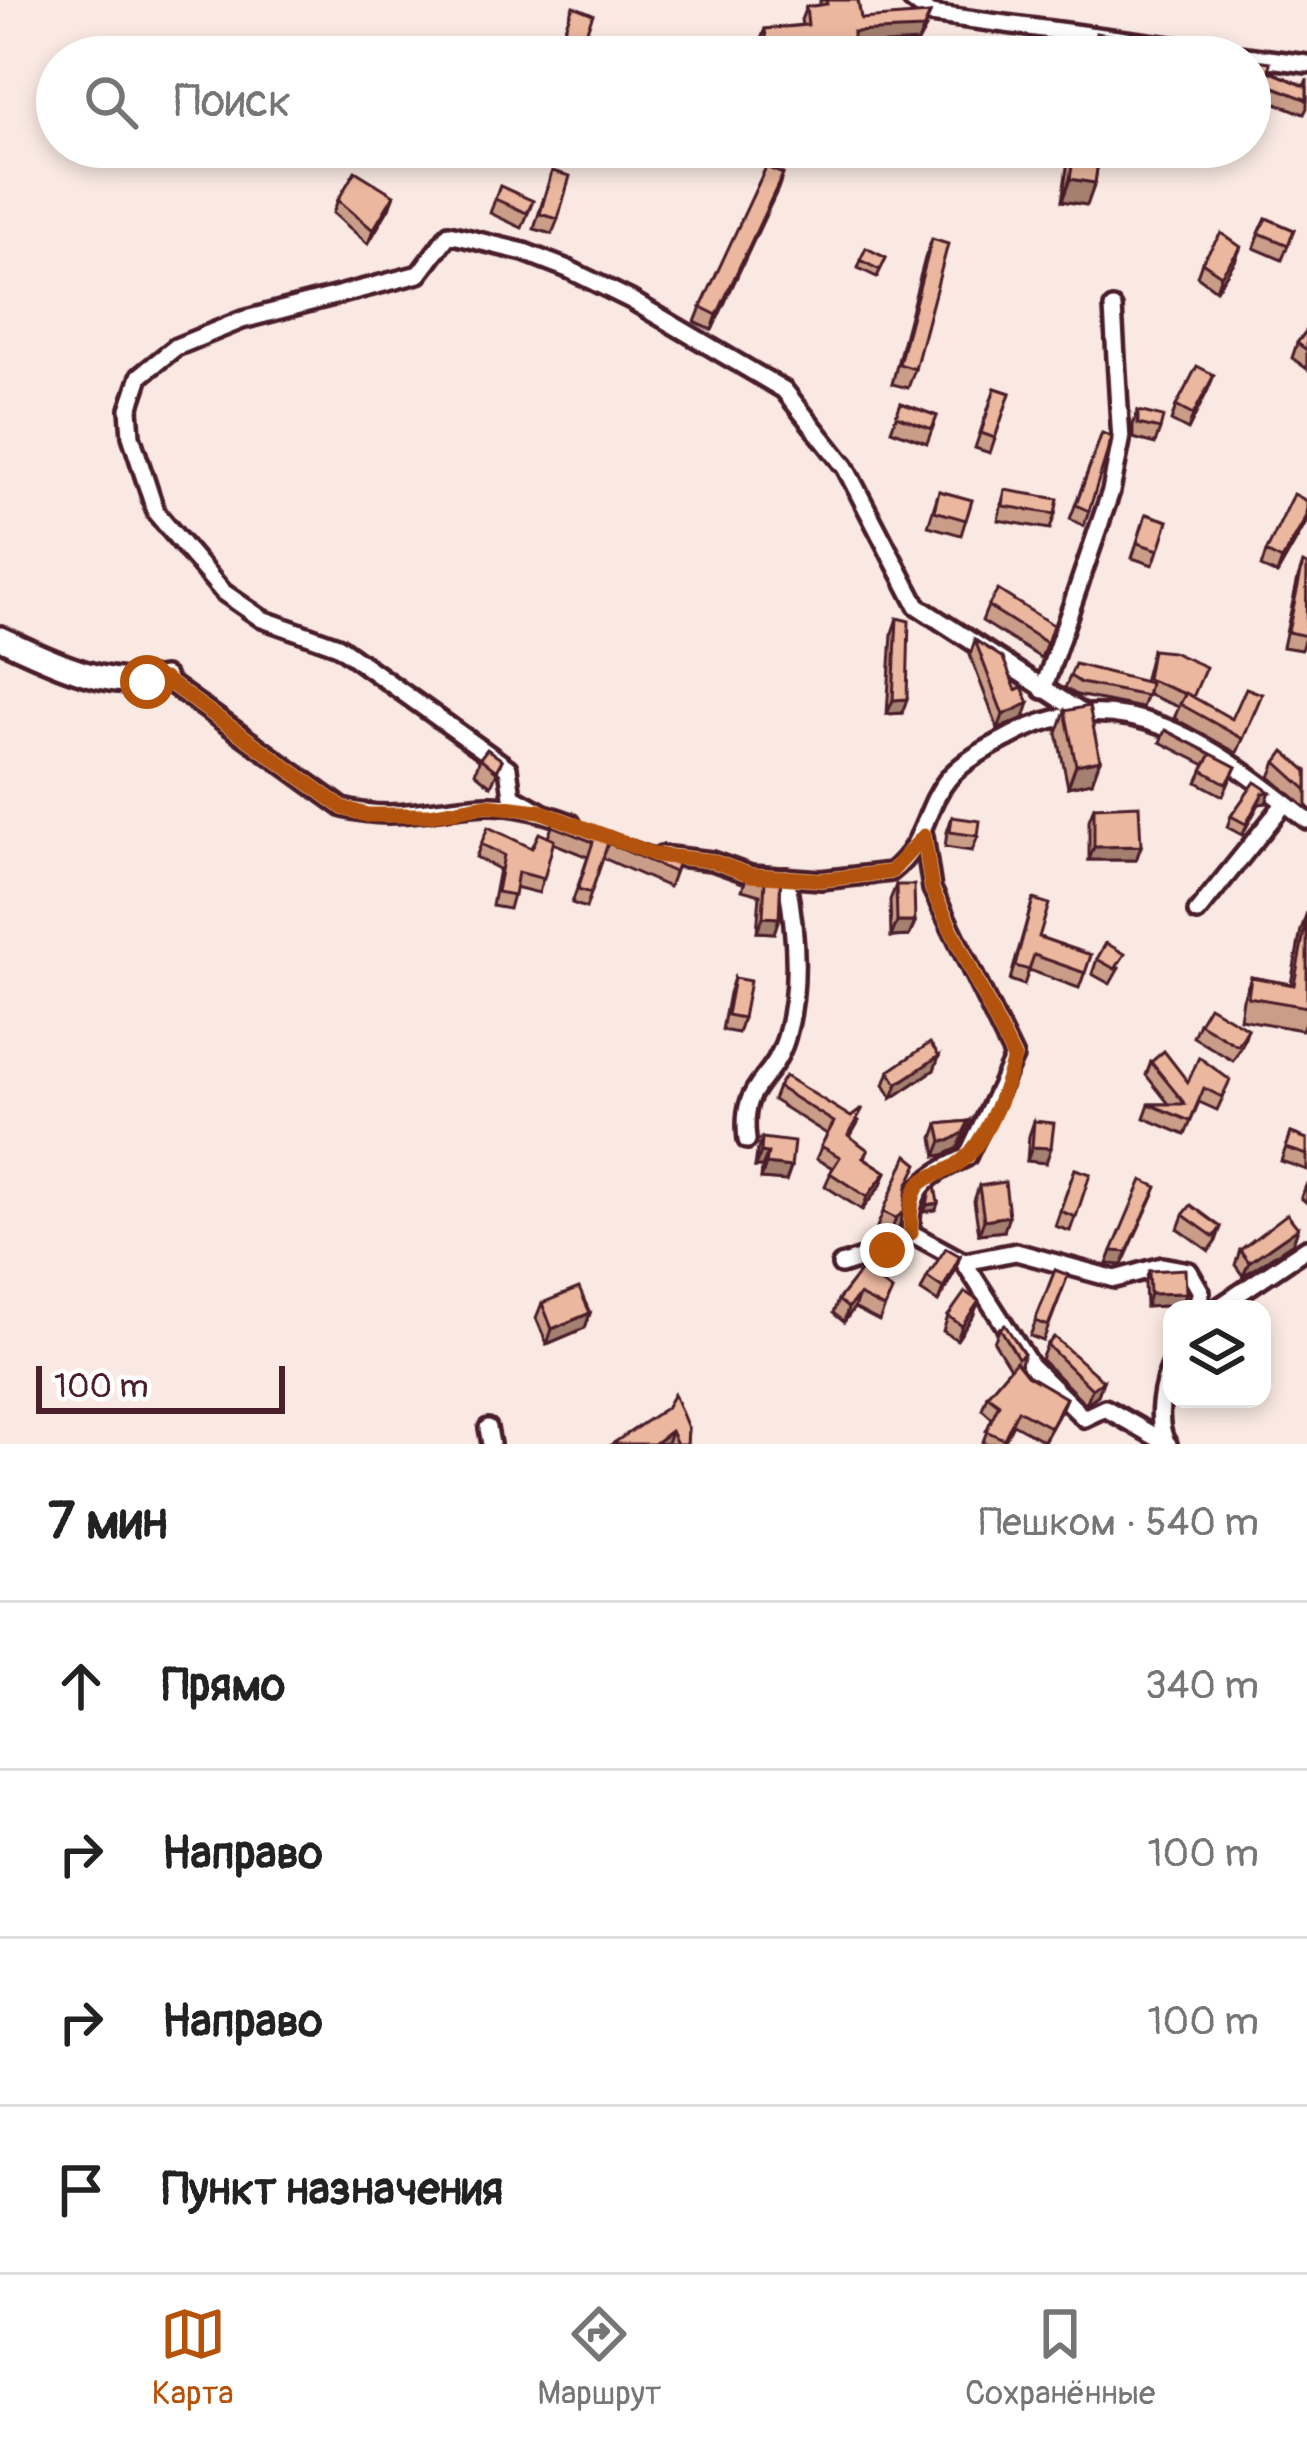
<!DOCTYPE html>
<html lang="ru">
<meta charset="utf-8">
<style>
body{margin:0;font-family:Pangolin,sans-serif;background:#f2f2f2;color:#222}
.controls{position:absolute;right:36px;bottom:36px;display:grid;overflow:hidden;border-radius:24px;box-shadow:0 6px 18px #0003}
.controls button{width:108px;height:108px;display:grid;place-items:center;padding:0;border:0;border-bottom:3px solid #e0e0e0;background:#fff;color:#222;font:60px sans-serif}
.scale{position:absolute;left:36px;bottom:30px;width:249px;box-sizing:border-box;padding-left:12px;border:6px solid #4a1f2b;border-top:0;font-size:33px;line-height:42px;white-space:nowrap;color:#4a1f2b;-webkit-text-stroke:9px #fff;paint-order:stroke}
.stop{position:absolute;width:36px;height:36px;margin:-27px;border:9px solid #b45309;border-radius:50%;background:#fff}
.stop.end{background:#b45309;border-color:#fff;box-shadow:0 3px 12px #0008}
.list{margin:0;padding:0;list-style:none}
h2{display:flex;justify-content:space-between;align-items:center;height:156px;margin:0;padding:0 48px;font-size:51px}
h2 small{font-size:39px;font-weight:400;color:#767676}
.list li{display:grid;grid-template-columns:78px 1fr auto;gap:36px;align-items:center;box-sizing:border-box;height:168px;padding:0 48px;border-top:3px solid #e0e0e0}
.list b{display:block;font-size:45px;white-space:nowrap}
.list em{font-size:39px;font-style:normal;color:#767676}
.icon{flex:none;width:66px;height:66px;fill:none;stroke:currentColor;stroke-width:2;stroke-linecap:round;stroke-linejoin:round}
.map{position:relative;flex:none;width:1307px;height:1444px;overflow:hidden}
.search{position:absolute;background:#fff;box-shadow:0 6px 18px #0003;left:36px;right:36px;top:36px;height:132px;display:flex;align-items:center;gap:30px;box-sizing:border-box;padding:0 42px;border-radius:66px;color:#767676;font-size:45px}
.sheet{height:828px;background:#fff}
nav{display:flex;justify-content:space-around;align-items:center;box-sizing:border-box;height:168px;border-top:3px solid #e0e0e0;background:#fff;font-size:33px;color:#767676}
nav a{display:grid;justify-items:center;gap:6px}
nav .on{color:#b45309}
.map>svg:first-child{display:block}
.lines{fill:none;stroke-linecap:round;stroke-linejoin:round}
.minor-casing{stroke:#4a1f2b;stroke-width:24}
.tertiary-casing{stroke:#4a1f2b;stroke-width:30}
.minor{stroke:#fff;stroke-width:15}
.tertiary{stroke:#fff;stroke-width:21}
.wall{fill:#ca9d88;stroke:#4a1f2b;stroke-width:3}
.shaded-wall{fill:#a4806f;stroke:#4a1f2b;stroke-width:3}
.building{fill:#ebb79e;stroke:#4a1f2b;stroke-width:3}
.route{stroke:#b45309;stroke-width:15}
</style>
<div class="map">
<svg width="1307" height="1444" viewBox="0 0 1307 1444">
<rect width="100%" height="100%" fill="#f9e9e2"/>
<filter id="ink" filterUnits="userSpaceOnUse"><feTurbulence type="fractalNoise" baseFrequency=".00833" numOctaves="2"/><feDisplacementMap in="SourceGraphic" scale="24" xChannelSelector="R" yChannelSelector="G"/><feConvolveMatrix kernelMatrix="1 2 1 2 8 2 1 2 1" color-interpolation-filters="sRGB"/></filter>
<g filter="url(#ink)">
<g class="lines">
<g class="minor-casing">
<g id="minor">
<polyline points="912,0 930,14 1307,64"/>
<path d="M164,679L343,808C394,822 436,807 487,805C515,804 545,813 571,823"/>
<polyline points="1043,690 1111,491 1121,441 1113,308"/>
<polyline points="539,811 512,796 508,768 338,646 262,619 223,592 156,513 131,436 129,409 140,376 176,347 242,320 419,274 449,234 524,252 568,269 631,300 784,390 845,467 917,606 1079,711"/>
<path d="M924,836L932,889L1014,1057L967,1157C928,1175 908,1187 911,1233L964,1262L1030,1365L1084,1418L1105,1408L1168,1444"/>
<path d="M661,855L712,861L751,875L821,880L891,872C927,843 923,810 948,779C964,760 988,748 1009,737C1126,674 1217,750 1307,820"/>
<polyline points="1197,912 1285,803"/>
<path d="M747,1140C740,1081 772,1085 786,1038C801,986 796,929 786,877"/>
<polyline points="964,1262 1016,1252 1115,1279 1162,1266 1189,1271 1201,1292 1195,1309"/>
<polyline points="841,1265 887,1250 911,1233"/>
<polyline points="1216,1309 1307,1248"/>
<polyline points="488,1428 491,1444"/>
<path d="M1166,1442C1155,1420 1162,1385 1172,1363"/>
</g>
</g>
<g class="tertiary-casing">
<path id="tertiary" d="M0,638C51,662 106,690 164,679"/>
</g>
<use href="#minor" class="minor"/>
<use href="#tertiary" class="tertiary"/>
</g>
<g class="wall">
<polygon points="820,0 858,0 861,19 926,28 918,42 853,46 849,57 762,57 760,42 765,29 802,25 801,20 806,7 820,5"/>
<polygon points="1256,60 1269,71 1304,86 1307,79 1307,108 1304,114 1266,99 1260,115 1250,113 1250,80"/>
<polygon points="1070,147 1100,147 1095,183 1087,205 1062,201"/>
<polygon points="1182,147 1208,147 1203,162 1183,163"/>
<polygon points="552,171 558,219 552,234 534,229"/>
<polygon points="783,174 712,330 695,322 701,307"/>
<polygon points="500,186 533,201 522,228 490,213"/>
<polygon points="338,200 389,208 368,244 333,213"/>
<polygon points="1266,218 1294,230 1282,260 1254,248"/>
<polygon points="932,239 915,369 908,388 892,384 925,258"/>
<polygon points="866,248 886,258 877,277 858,268"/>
<polygon points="1235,261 1216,290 1197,276 1202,262"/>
<polygon points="1307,330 1307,369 1292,358 1297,343"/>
<polygon points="1214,375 1188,430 1171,421 1176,406"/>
<polygon points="995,388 1010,393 990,453 975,448"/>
<polygon points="901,403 937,416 927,443 891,430"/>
<polygon points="1138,411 1160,429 1155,444 1133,438 1133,425"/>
<polygon points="1102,433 1089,511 1084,526 1070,519"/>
<polygon points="1005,490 1055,514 1050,529 998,520"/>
<polygon points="939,491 972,500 961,535 928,526"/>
<polygon points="1307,501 1307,521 1277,574 1261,567 1266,552"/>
<polygon points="1146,514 1168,521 1153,565 1132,558"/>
<polygon points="1303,563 1307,632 1301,650 1283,647 1298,578"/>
<polygon points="988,606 1053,625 1041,658 982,621"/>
<polygon points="897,618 902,713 887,714 892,633"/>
<polygon points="975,640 1024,718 998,729 970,655"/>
<polygon points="1152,650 1194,698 1232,719 1256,709 1237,753 1174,718 1179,707 1147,694 1142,708 1077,695 1065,688 1070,676 1144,682"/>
<polygon points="1065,711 1092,782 1068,787 1057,733"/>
<polygon points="1165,730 1236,767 1223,796 1197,782 1205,765 1160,742"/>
<polygon points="480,758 502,760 491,786 475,773"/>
<polygon points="1276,762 1307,771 1307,809 1270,777"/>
<polygon points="1255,782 1266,803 1259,804 1242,835 1227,827 1231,816"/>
<polygon points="1094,807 1141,846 1136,860 1089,860 1089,820"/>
<polygon points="557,814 680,857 669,887 603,858 586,908 572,903 588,857 553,843 539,893 515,887 509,909 492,906 499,869 476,857 481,844 532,848 548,837"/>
<polygon points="952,817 978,836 972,851 945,847 947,832"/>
<polygon points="749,870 781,874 779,918 774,933 757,932 760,895 742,890"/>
<polygon points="896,885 915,922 909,936 891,937 890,900"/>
<polygon points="1033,899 1039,937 1091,955 1079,988 1029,970 1024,985 1010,980"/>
<polygon points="1307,912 1307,1017 1302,1030 1240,1019 1243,999 1251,977 1291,984 1301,930"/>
<polygon points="1097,959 1119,968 1110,984 1092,974"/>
<polygon points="734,978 743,1018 738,1033 722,1030 729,993"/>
<polygon points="1199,1023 1248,1029 1243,1044 1233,1061 1193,1037"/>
<polygon points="939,1056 934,1070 892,1098 884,1085 889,1071"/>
<polygon points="1151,1062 1188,1082 1225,1093 1217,1110 1199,1102 1185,1135 1144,1118 1149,1104 1169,1104 1146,1075"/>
<polygon points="778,1087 859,1121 850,1137 868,1150 865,1158 886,1172 881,1185 862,1210 825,1186 833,1168 816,1159 827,1134 773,1100"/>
<polygon points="969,1121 958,1148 943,1155 936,1156 933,1138 938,1124"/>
<polygon points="1034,1121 1046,1163 1027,1161 1029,1136"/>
<polygon points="1291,1133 1307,1139 1307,1170 1281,1161"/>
<polygon points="762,1138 791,1167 786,1181 761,1179 762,1167 755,1167 757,1152"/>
<polygon points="1075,1169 1090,1174 1070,1231 1055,1226"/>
<polygon points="913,1178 906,1191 899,1227 891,1232 877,1227 883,1212"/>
<polygon points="1307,1183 1307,1203 1301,1198"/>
<polygon points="979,1186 1004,1231 979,1234 974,1201"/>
<polygon points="1183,1215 1221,1227 1216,1241 1209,1251 1178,1229"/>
<polygon points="1298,1228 1293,1243 1243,1276 1235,1265 1240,1250"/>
<polygon points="960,1256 955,1271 938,1302 921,1291 927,1277"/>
<polygon points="863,1268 892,1291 879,1321 854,1308 844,1322 833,1313 838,1300"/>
<polygon points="1055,1270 1068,1275 1043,1341 1030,1336"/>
<polygon points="1149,1271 1186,1293 1182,1305 1146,1307 1145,1283"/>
<polygon points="542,1303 590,1313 585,1328 547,1344 536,1318"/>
<polygon points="948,1316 973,1316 957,1340 943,1331"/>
<polygon points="1000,1328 1024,1354 1020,1366 1027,1375 1066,1398 1060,1412 1044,1441 1013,1424 1003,1444 982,1444 992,1418 982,1409 987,1395 1010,1368 994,1342"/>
<polygon points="1047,1345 1103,1381 1098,1395 1086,1404 1041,1359"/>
<polygon points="688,1428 687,1444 612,1444"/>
</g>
<g class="shaded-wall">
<polygon points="930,14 918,42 853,46 849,57 763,57 767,46 853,32"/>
<polygon points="1095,47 1123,50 1121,57 1091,57"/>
<polygon points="1251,100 1265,101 1260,115 1250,113"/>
<polygon points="1208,147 1203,162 1183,163 1188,148"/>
<polygon points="783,174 778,189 712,330 717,315"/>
<polygon points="1070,179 1095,183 1087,205 1062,201"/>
<polygon points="394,195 389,208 368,244 373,230"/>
<polygon points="1241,247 1235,261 1216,290 1221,275"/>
<polygon points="1214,375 1208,390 1188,430 1193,415"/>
<polygon points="1307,516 1307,521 1277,574 1282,560"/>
<polygon points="907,699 902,713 887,714 893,700"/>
<polygon points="1029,703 1024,718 998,729 1003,715"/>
<polygon points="1100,760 1092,782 1068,787 1076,765"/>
<polygon points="1270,792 1266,803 1259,804 1242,835 1263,793"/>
<polygon points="1141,846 1136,860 1089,860 1094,847"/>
<polygon points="763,917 779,918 774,933 757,932"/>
<polygon points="897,922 915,922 909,936 891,937"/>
<polygon points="939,1056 934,1070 892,1098 897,1084"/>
<polygon points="969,1121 958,1148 943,1155 936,1156 942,1141"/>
<polygon points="1032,1147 1051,1148 1046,1163 1027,1161"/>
<polygon points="761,1152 768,1153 762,1167 755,1167"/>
<polygon points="766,1164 791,1167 786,1181 761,1179"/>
<polygon points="886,1172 881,1185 862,1210 867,1197"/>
<polygon points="1157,1187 1122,1265 1107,1264 1112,1251"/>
<polygon points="938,1203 936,1210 924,1212 927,1205"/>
<polygon points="904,1212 899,1227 891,1232 896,1218"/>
<polygon points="1009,1216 1004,1231 979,1234 984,1220"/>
<polygon points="1298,1228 1293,1243 1243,1276 1249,1262"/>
<polygon points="960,1256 955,1271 938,1302 943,1288"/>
<polygon points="1186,1293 1182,1305 1146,1307 1150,1294"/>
<polygon points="859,1295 854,1308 844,1322 848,1308"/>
<polygon points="979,1301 973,1316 957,1340 962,1326"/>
<polygon points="590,1313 585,1328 547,1344 552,1329"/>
<polygon points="1103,1381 1098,1395 1086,1404 1092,1389"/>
<polygon points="1066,1398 1060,1412 1044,1441 1050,1427"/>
<polygon points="671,1431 667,1443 654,1444"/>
</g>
<g class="building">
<polygon points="826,0 858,0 861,19 930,14 923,29 853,32 853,45 767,46 765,29 808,25 806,7 827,4"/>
<polygon points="573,6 593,14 577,57 554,57"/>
<polygon points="1096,33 1125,37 1123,50 1095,47"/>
<polygon points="1164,42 1180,44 1179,57 1163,57"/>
<polygon points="1256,60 1270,62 1269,71 1307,87 1307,100 1267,84 1265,101 1251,100"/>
<polygon points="1075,147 1100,147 1095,183 1070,179"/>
<polygon points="766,167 783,174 717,315 701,307"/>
<polygon points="355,171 394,195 373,230 338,200"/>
<polygon points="552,171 570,176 558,219 540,214"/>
<polygon points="500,186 533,201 527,213 495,199"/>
<polygon points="1266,218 1294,230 1288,245 1259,233"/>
<polygon points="1221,233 1241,247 1221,275 1202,262"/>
<polygon points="932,239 948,244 915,369 899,364"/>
<polygon points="866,248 886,258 880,270 860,260"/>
<polygon points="1307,330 1307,350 1297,343"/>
<polygon points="1197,366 1214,375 1193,415 1176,406"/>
<polygon points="995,388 1010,393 995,438 981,433"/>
<polygon points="901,403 937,416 932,429 896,416"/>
<polygon points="1138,411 1163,417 1160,429 1138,424"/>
<polygon points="1102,433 1112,437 1089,511 1076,505"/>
<polygon points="1005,490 1058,499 1055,514 1003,506"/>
<polygon points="939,491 972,500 966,520 934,511"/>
<polygon points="1294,494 1307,501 1307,516 1282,560 1266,552"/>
<polygon points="1146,514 1168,521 1159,550 1137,543"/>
<polygon points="1303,563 1307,565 1306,636 1288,632"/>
<polygon points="998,590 1053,625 1047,643 988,606"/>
<polygon points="897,618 909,621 907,699 893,700"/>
<polygon points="975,640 1003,658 1016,690 1022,687 1029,703 1003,715"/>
<polygon points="1152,650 1172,652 1206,667 1193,697 1147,679"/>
<polygon points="1075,664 1150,683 1147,696 1081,683 1070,676"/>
<polygon points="1246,688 1262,694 1243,739 1180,704 1186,693 1232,719"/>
<polygon points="1089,706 1100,760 1076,765 1065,711"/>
<polygon points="1165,730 1236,767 1227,784 1202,770 1211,754"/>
<polygon points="487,749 502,760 496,771 480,758"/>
<polygon points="1284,751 1307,771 1307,790 1276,762"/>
<polygon points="1255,782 1270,792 1263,793 1246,824 1231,816"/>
<polygon points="1139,805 1141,846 1094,847 1094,807"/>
<polygon points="557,814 680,857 674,872 608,843 591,893 578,889 593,842 552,826"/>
<polygon points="952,817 980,821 978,836 950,832"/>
<polygon points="488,827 532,848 539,833 554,840 544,879 518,872 514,895 497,892 504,855 481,844"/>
<polygon points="749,870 781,874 779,918 763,917 765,880 747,875"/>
<polygon points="896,885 914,885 915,922 897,922"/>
<polygon points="1033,899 1049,904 1039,937 1091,955 1085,973 1034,955 1029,970 1015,966"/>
<polygon points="1307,916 1307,1007 1248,997 1251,977 1294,985"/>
<polygon points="1106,943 1125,954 1115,969 1097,959"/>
<polygon points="734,978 750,981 743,1018 727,1015"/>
<polygon points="1209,1006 1248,1029 1238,1046 1199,1023"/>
<polygon points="930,1043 939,1056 897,1084 889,1071"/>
<polygon points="1164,1051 1188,1082 1199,1057 1230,1080 1222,1097 1204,1088 1190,1121 1149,1104 1185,1104 1151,1062"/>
<polygon points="785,1076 851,1117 863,1108 848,1135 868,1150 863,1157 886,1172 867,1197 830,1173 840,1157 821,1146 834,1122 778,1087"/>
<polygon points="969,1121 963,1133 949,1141 942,1141 938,1124"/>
<polygon points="1034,1121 1054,1123 1051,1148 1032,1147"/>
<polygon points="1291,1133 1307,1139 1307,1155 1286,1148"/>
<polygon points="762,1138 794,1142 791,1167 766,1164 768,1153 761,1152"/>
<polygon points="907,1155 918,1164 907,1186 904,1212 896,1218 883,1212"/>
<polygon points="1075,1169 1090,1174 1076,1217 1060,1211"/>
<polygon points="1142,1180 1157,1187 1127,1252 1112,1251"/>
<polygon points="1005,1182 1009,1216 984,1220 979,1186"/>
<polygon points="935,1186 938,1203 927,1205 930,1192"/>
<polygon points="1191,1205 1221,1227 1214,1237 1183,1215"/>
<polygon points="1287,1214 1298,1228 1249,1262 1240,1250"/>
<polygon points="946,1248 960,1256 943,1288 927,1277"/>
<polygon points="863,1268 892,1291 884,1308 859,1295 848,1308 838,1300"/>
<polygon points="1185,1269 1186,1293 1150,1294 1149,1271"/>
<polygon points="1055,1270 1068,1275 1048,1326 1035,1321"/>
<polygon points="579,1288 590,1313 552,1329 542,1303"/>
<polygon points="965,1292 979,1301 962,1326 948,1316"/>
<polygon points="1005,1325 1024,1354 1018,1358 1000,1328"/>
<polygon points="1054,1337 1103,1381 1092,1389 1047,1345"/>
<polygon points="1016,1361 1027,1375 1066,1398 1050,1427 1018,1410 1004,1439 986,1431 999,1404 987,1395"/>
<polygon points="674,1394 688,1428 687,1444 677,1444 671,1431 654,1444 612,1444 666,1408"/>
</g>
</g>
<g class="lines" filter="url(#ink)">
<path class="route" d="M147,682L164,679L343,808L367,815H430L487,805L539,811L656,855L712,861L751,875L821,880L891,872L924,836L932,890L1014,1058C1006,1087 991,1128 971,1152C941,1188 906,1159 911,1233L887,1250"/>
</g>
</svg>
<div class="controls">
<button><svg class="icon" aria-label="layers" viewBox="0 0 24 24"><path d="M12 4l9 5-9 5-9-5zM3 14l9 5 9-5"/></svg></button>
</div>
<div class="scale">100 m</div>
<div class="stop" style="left:147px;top:682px"></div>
<div class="stop end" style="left:887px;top:1250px"></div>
<div class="search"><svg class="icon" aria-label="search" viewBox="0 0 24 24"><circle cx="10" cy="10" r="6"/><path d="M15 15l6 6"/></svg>Поиск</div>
</div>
<section class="sheet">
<h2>7 мин<small>Пешком · 540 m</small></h2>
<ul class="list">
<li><svg class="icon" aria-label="ahead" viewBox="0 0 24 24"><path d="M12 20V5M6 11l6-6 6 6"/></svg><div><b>Прямо</b></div><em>340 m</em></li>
<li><svg class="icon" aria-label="right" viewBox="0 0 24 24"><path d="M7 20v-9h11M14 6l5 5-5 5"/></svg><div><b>Направо</b></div><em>100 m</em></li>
<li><svg class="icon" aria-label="right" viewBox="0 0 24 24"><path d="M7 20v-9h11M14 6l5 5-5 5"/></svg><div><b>Направо</b></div><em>100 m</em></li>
<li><svg class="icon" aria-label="arrive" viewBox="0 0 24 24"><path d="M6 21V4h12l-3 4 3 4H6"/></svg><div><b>Пункт назначения</b></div></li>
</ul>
</section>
<nav>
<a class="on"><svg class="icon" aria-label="map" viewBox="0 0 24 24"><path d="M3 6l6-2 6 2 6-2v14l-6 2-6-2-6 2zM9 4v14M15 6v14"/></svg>Карта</a>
<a><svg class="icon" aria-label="directions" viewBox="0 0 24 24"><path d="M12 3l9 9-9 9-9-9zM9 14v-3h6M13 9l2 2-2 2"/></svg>Маршрут</a>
<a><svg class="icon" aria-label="saved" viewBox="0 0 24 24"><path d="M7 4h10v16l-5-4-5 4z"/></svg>Сохранённые</a>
</nav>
